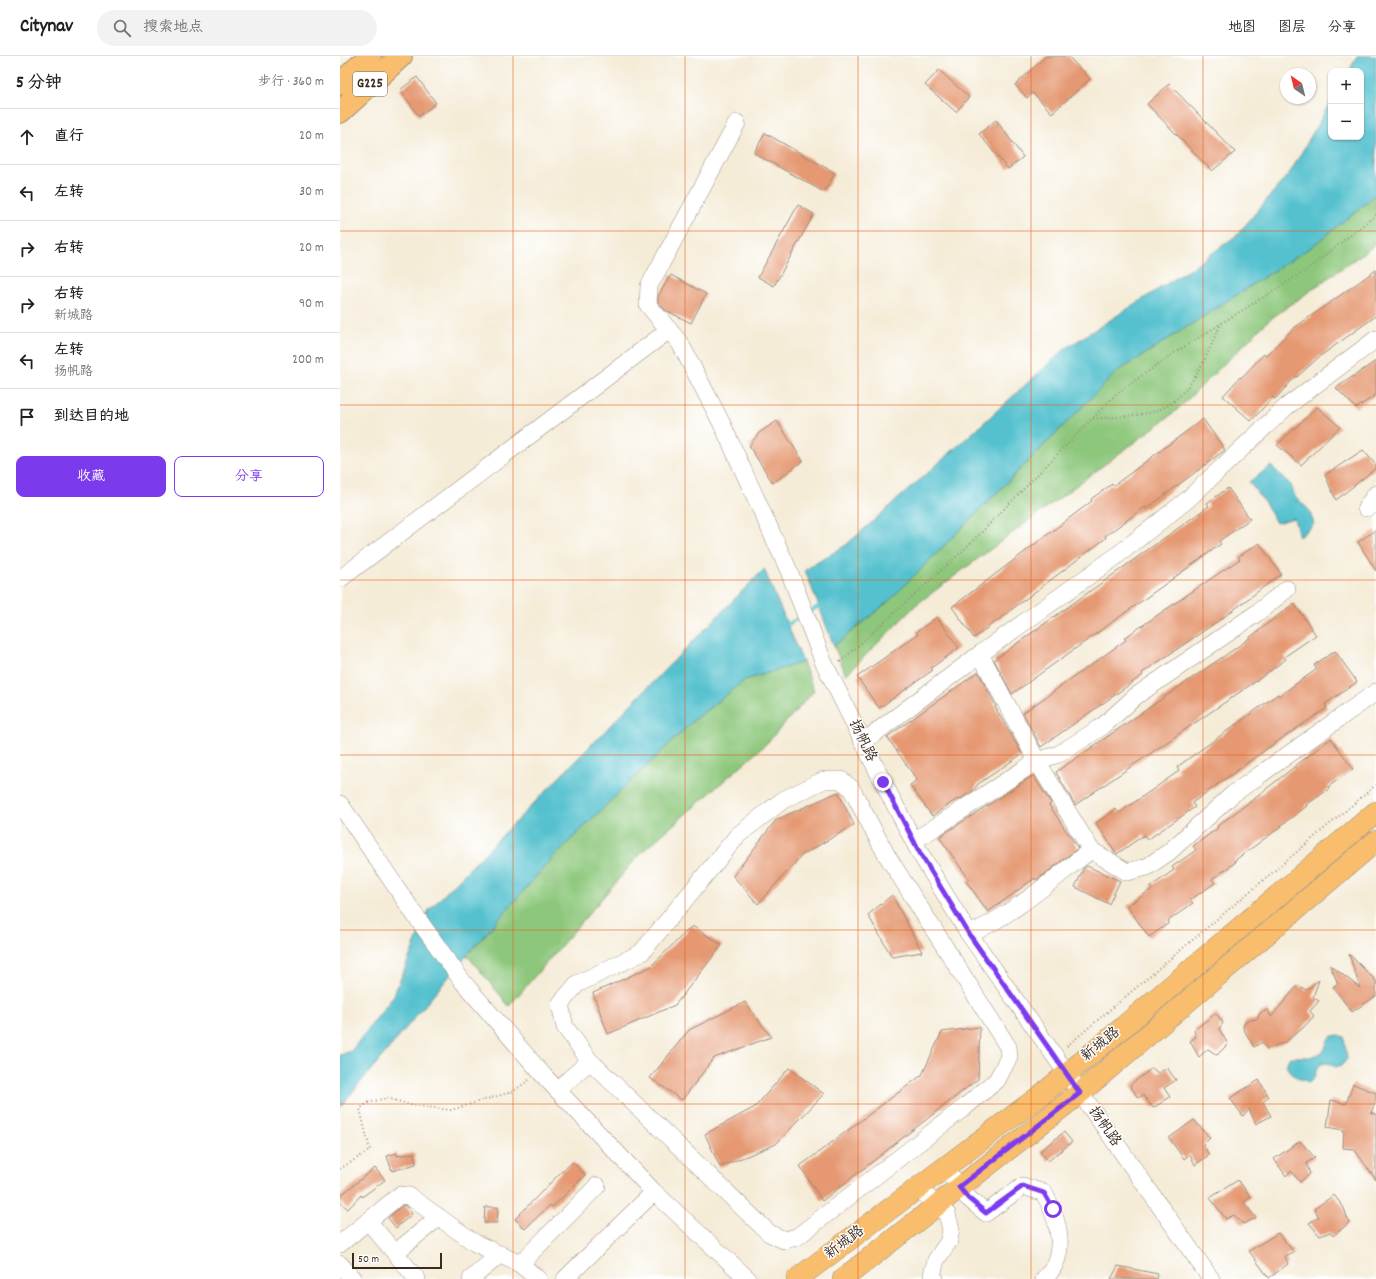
<!DOCTYPE html>
<html lang="zh">
<meta charset="utf-8">
<style>
body{margin:0;font-family:Dekko,"LXGW WenKai TC",sans-serif;background:#f2f2f2;color:#202124}
.controls{position:absolute;right:12px;top:12px;display:grid;overflow:hidden;border-radius:8px;box-shadow:0 1px 3px #0004}
.controls button{width:36px;height:36px;display:grid;place-items:center;padding:0;border:0;border-bottom:1px solid #e0e0e0;background:#fff;color:#202124;font:20px sans-serif}
.compass{position:absolute;left:940px;top:12px;width:36px;height:36px;border-radius:50%;background:#fff;box-shadow:0 1px 3px #0004;rotate:325deg}
.scale{position:absolute;left:12px;bottom:10px;width:90px;box-sizing:border-box;padding-left:4px;border:2px solid #3b2a1e;border-top:0;font-size:11px;line-height:14px;white-space:nowrap;color:#3b2a1e;-webkit-text-stroke:3px #fff;paint-order:stroke}
.stop{position:absolute;width:12px;height:12px;margin:-9px;border:3px solid #7c3aed;border-radius:50%;background:#fff}
.stop.end{background:#7c3aed;border-color:#fff;box-shadow:0 1px 4px #0008}
.list{margin:0;padding:0;list-style:none}
h2{display:flex;justify-content:space-between;align-items:center;height:52px;margin:0;padding:0 16px;font-size:17px}
h2 small{font-size:13px;font-weight:400;color:#757577}
.list li{display:grid;grid-template-columns:26px 1fr auto;gap:12px;align-items:center;box-sizing:border-box;height:56px;padding:0 16px;border-top:1px solid #e0e0e0}
.list b{display:block;font-size:15px;white-space:nowrap}
.list p{margin:0;font-size:13px;white-space:nowrap;color:#757577}
.list em{font-size:13px;font-style:normal;color:#757577}
.actions{display:flex;gap:8px;padding:12px 16px}
.actions a{flex:1;padding:9px 0;border:1px solid #7c3aed;border-radius:8px;text-align:center;font-size:14px;color:#7c3aed}
.actions .main{background:#7c3aed;color:#fff}
.icon{flex:none;width:22px;height:22px;fill:none;stroke:currentColor;stroke-width:2;stroke-linecap:round;stroke-linejoin:round}
.map{position:relative;flex:none;width:1036px;height:1223px;overflow:hidden}
header{display:flex;align-items:center;gap:24px;box-sizing:border-box;height:56px;padding:0 20px;background:#fff;border-bottom:1px solid #e0e0e0}
header strong{font-size:19px}
nav{display:flex;gap:22px;margin-inline-start:auto;font-size:14px}
.search{width:280px;height:36px;background:#f2f2f2;display:flex;align-items:center;gap:10px;box-sizing:border-box;padding:0 14px;border-radius:22px;color:#757577;font-size:15px}
main{display:flex}
aside{flex:1;background:#fff}
.map>svg:first-child{display:block}
.green{fill:#8dc77c;stroke:#64784d}
.water{fill:#55c1cf;stroke:#487676}
.lines{fill:none;stroke-linecap:round;stroke-linejoin:round}
.stream{stroke:#55c1cf;stroke-width:3.5}
.building{fill:#e59871}
.minor-casing{stroke:#988b7b;stroke-width:18}
.major-casing{stroke:#988b7b;stroke-width:22}
.highway-casing{stroke:#988b7b;stroke-width:24}
.path{stroke:#988b7b;stroke-width:2;stroke-dasharray:1 3;stroke-linecap:butt}
.minor{stroke:#fff;stroke-width:17}
.major{stroke:#f9be6d;stroke-width:21}
.highway{stroke:#f9be6d;stroke-width:22}
.route{stroke:#7c3aed;stroke-width:5}
.grid{fill:none;stroke:#e8590c;stroke-width:1;stroke-opacity:0.55}
.labels{text-anchor:middle;dominant-baseline:central;stroke-width:3;stroke-linejoin:round;paint-order:stroke}
.shield{fill:#fff;stroke:#766a62;stroke-width:1}
.shield-label{font-size:14px;font-weight:bold;fill:#3b2a1e}
.street-label{font-size:15px;fill:#3b2a1e;stroke:#fff}
</style>
<header>
<strong>Citynav</strong>
<div class="search"><svg class="icon" aria-label="search" viewBox="0 0 24 24"><circle cx="10" cy="10" r="6"/><path d="M15 15l6 6"/></svg>搜索地点</div>
<nav><a>地图</a><a>图层</a><a>分享</a></nav>
</header>
<main>
<aside>
<h2>5 分钟<small>步行 · 360 m</small></h2>
<ul class="list">
<li><svg class="icon" aria-label="ahead" viewBox="0 0 24 24"><path d="M12 20V5M6 11l6-6 6 6"/></svg><div><b>直行</b></div><em>20 m</em></li>
<li><svg class="icon" aria-label="left" viewBox="0 0 24 24"><path d="M17 20v-9H6M10 6l-5 5 5 5"/></svg><div><b>左转</b></div><em>30 m</em></li>
<li><svg class="icon" aria-label="right" viewBox="0 0 24 24"><path d="M7 20v-9h11M14 6l5 5-5 5"/></svg><div><b>右转</b></div><em>20 m</em></li>
<li><svg class="icon" aria-label="right" viewBox="0 0 24 24"><path d="M7 20v-9h11M14 6l5 5-5 5"/></svg><div><b>右转</b><p>新城路</p></div><em>90 m</em></li>
<li><svg class="icon" aria-label="left" viewBox="0 0 24 24"><path d="M17 20v-9H6M10 6l-5 5 5 5"/></svg><div><b>左转</b><p>扬帆路</p></div><em>200 m</em></li>
<li><svg class="icon" aria-label="arrive" viewBox="0 0 24 24"><path d="M6 21V4h12l-3 4 3 4H6"/></svg><div><b>到达目的地</b></div></li>
</ul>
<div class="actions"><a class="main">收藏</a><a>分享</a></div>
</aside>
<div class="map">
<svg width="1036" height="1223" viewBox="0 0 1036 1223">
<rect width="100%" height="100%" fill="#fff"/>
<filter id="ink" filterUnits="userSpaceOnUse"><feTurbulence type="fractalNoise" baseFrequency=".025" numOctaves="2"/><feDisplacementMap in="SourceGraphic" scale="8" xChannelSelector="R" yChannelSelector="G"/><feConvolveMatrix kernelMatrix="1 2 1 2 8 2 1 2 1" color-interpolation-filters="sRGB"/></filter>
<filter id="wash" filterUnits="userSpaceOnUse"><feTurbulence type="fractalNoise" baseFrequency=".012" numOctaves="4" result="noise"/><feDisplacementMap in="SourceGraphic" scale="16" xChannelSelector="R" yChannelSelector="G"/><feGaussianBlur stdDeviation="0.9" result="paint"/><feColorMatrix in="noise" values="0 0 0 0 0 0 0 0 0 0 0 0 0 0 0 0 0 1.4 0 .05"/><feComposite in="paint" operator="in"/></filter>
<g filter="url(#wash)">
<rect width="100%" height="100%" fill="#f5ecd8"/>
<g class="green">
<polygon points="1036,137 1036,188 929,264 835,356 577,548 506,619 494,590 550,544 777,316 974,189"/>
<polygon points="463,606 474,635 425,689 302,796 169,950 127,899 213,801 355,663 405,624"/>
</g>
<g class="water">
<polygon points="1017,0 1036,0 1036,137 1031,143 974,189 777,316 550,544 494,590 465,514 506,489 628,381 725,293 856,209 897,179 951,115 991,45 991,81 1021,81 1021,15 1009,15"/>
<polygon points="931,410 951,429 955,440 969,454 974,468 959,481 954,462 936,467 926,448 909,426"/>
<polygon points="424,513 463,606 405,624 355,663 213,801 127,899 0,1051 0,999 11,995 53,941 89,854"/>
<path d="M998,979L1004,981L1007,1003L1002,1009L996,1011L988,1007L981,1008L976,1014L975,1021L969,1026L958,1022L946,1011L948,1004L950,1001H970L983,996C989,987 984,981 998,979Z"/>
</g>
<g class="lines">
<g class="stream">
<polyline points="469,556 483,548"/>
<polyline points="445,570 462,560"/>
</g>
</g>
<g id="blocks">
<g class="building">
<polygon points="706,0 728,0 750,23 712,57 693,37 687,42 675,29"/>
<polygon points="599,14 629,41 616,56 585,29"/>
<polygon points="77,21 96,47 79,60 60,34"/>
<polygon points="829,28 895,96 872,115 807,48"/>
<polygon points="656,64 683,101 668,113 639,78"/>
<polygon points="425,77 495,117 484,136 414,97"/>
<polygon points="458,149 474,158 434,230 418,221"/>
<polygon points="1036,214 1036,260 979,301 957,321 956,320 935,343 933,341 911,365 883,340 900,321 901,322 924,298 926,299 954,272"/>
<polygon points="331,219 366,238 351,267 325,254 318,246 318,240"/>
<polygon points="1036,305 1036,339 1016,352 996,332"/>
<polygon points="977,351 1000,371 961,409 937,389"/>
<polygon points="863,363 885,394 806,453 805,451 765,480 766,482 634,582 612,551 752,445 751,443 772,428 773,430"/>
<polygon points="437,365 463,405 433,427 409,390 419,377"/>
<polygon points="1023,394 1036,409 1036,412 996,444 985,419"/>
<polygon points="888,432 910,463 879,485 881,488 672,638 654,604 869,450 867,447"/>
<polygon points="1036,474 1036,515 1018,486"/>
<polygon points="919,487 941,518 884,561 802,617 803,619 701,691 683,657 786,584 784,582 900,503 898,501"/>
<polygon points="954,547 976,579 944,601 946,603 919,623 735,749 716,716 903,587"/>
<polygon points="597,561 619,592 591,612 593,614 539,652 517,621 578,578 576,576"/>
<polygon points="995,595 1017,626 985,648 987,652 932,689 852,747 855,751 807,784 804,779 777,798 756,767 776,753 779,757 839,715 837,711 938,638 939,640 977,613 974,609"/>
<polygon points="638,616 656,650 655,651 682,698 638,728 634,734 618,744 617,743 592,760 570,729 577,724 547,681"/>
<polygon points="991,682 1013,713 988,731 989,733 966,749 967,750 941,769 942,770 894,805 896,806 872,823 875,827 850,844 853,847 828,865 829,867 809,881 787,850 812,833 810,831 834,814 832,811 856,794 853,790 878,772 877,770 925,735 925,734"/>
<polygon points="693,720 711,747 709,749 738,792 705,818 696,824 695,822 648,856 626,825 629,823 599,781"/>
<polygon points="498,736 514,769 462,799 418,848 393,820 436,764"/>
<polygon points="747,810 780,825 769,848 735,831 744,812"/>
<polygon points="552,839 582,896 552,901 528,859"/>
<polygon points="352,870 382,889 335,949 268,978 253,937 310,911"/>
<polygon points="1009,898 1036,925 1036,940 1012,956 993,931 998,928 990,909 1020,932"/>
<polygon points="979,924 973,941 979,945 970,955 974,960 962,973 945,986 927,993 922,986 914,991 903,972 905,965 917,963 920,957 928,954 931,961 958,929 966,934"/>
<polygon points="405,946 431,981 374,1002 342,1044 310,1022 349,974"/>
<polygon points="876,957 883,967 879,973 888,988 877,999 868,993 859,1001 850,985 856,981 854,974"/>
<polygon points="640,971 638,1023 482,1145 460,1110 582,1019 602,976"/>
<polygon points="449,1012 484,1038 436,1088 380,1111 365,1078 415,1051"/>
<polygon points="812,1012 818,1017 827,1012 836,1024 824,1032 830,1041 813,1052 803,1039 798,1042 790,1029"/>
<polygon points="919,1024 929,1041 923,1046 931,1060 916,1068 909,1053 903,1060 890,1042"/>
<polygon points="1013,1028 1036,1037 1036,1044 1031,1057 1036,1058 1036,1124 1014,1093 1003,1092 1004,1074 987,1071 991,1044 1006,1048"/>
<polygon points="854,1064 870,1082 863,1089 869,1099 855,1109 850,1098 844,1103 829,1082"/>
<polygon points="724,1076 732,1086 708,1105 700,1095"/>
<polygon points="960,1085 975,1102 966,1107 970,1118 960,1126 951,1115 946,1120 934,1103"/>
<polygon points="57,1097 57,1100 74,1097 76,1108 52,1115 47,1100"/>
<polygon points="233,1106 245,1119 226,1138 212,1151 210,1149 185,1173 175,1163 221,1116"/>
<polygon points="35,1112 45,1124 22,1141 21,1139 8,1153 0,1146 0,1140"/>
<polygon points="898,1124 911,1141 904,1146 916,1162 903,1168 894,1159 886,1163 870,1142"/>
<polygon points="994,1139 1004,1152 1009,1167 993,1180 990,1176 980,1180 969,1167 979,1161 974,1153"/>
<polygon points="63,1149 66,1150 72,1158 56,1172 48,1162"/>
<polygon points="145,1151 158,1151 157,1167 144,1167"/>
<polygon points="938,1177 954,1196 945,1200 948,1208 929,1222 909,1195"/>
<polygon points="778,1210 818,1218 817,1223 771,1223"/>
</g>
</g>
</g>
<g filter="url(#ink)">
<use href="#blocks" fill-opacity="0" stroke="#988b7b" stroke-width="1"/>
<g class="lines">
<g class="minor-casing">
<g id="minor">
<polyline points="397,67 309,230 308,249 340,287 382,368 449,515 483,605 543,726 580,797 629,878 871,1223"/>
<polyline points="1036,283 946,351 847,444 775,501 640,598 697,705 751,794 787,816 807,811 829,796 893,738 1036,636"/>
<polyline points="1036,438 1026,452 1036,448"/>
<polyline points="0,523 329,274"/>
<polyline points="523,686 640,598"/>
<polyline points="0,748 75,859 123,926 204,1020 314,1136 408,1223"/>
<polyline points="574,785 697,705 719,698 763,670 796,640 917,557 947,533"/>
<path d="M629,878C672,860 714,822 751,794"/>
<polyline points="217,1034 250,1005 225,971 220,948 237,928 301,897 398,779 443,744 484,724 501,724 511,732 546,798 668,991 669,1001 657,1024 626,1050 457,1181 444,1184 429,1177 250,1005"/>
<path d="M604,1111L628,1142L646,1157L683,1130L704,1137C719,1164 729,1199 704,1223"/>
<polyline points="578,1132 607,1158 611,1173 609,1185 596,1204 592,1219 595,1223"/>
<polyline points="28,1165 77,1223"/>
<polyline points="0,1188 60,1139 69,1140 135,1187 180,1208 198,1223"/>
<polyline points="55,1197 99,1161"/>
<polyline points="0,1208 13,1223"/>
<polyline points="180,1208 257,1130"/>
<polyline points="131,1223 160,1198"/>
<polyline points="225,1223 314,1136"/>
</g>
</g>
<g class="major-casing">
<g id="major">
<polyline points="457,1223 701,1039 762,989 1036,756"/>
<polyline points="503,1223 740,1037 1036,785"/>
</g>
</g>
<g class="highway-casing">
<g id="highway">
<polyline points="0,28 30,0"/>
<polyline points="0,56 61,0"/>
</g>
</g>
<g class="path">
<path d="M753,363C771,361 808,360 823,352C852,338 869,295 881,267"/>
<polyline points="500,606 627,491 776,338 831,299 965,215 1036,159"/>
<polyline points="727,990 1036,729"/>
<polyline points="0,1113 30,1094 20,1053 27,1047 47,1042 71,1049 111,1054 174,1035 190,1023"/>
</g>
<use href="#minor" class="minor"/>
<use href="#major" class="major"/>
<use href="#highway" class="highway"/>
</g>
</g>
<g class="lines" filter="url(#ink)">
<polyline class="route" points="543,726 580,797 629,878 740,1037 619,1131 628,1142 646,1157 683,1130 704,1137 713,1153"/>
</g>
<path class="grid" d="M173,0V1223M345,0V1223M518,0V1223M691,0V1223M863,0V1223M0,175H1036M0,349H1036M0,524H1036M0,699H1036M0,874H1036M0,1048H1036"/>
<g class="labels">
<rect class="shield" x="13" y="16" width="34" height="24" rx="3"/>
<g class="shield-label">
<text x="30" y="28">G225</text>
</g>
<g class="street-label">
<text transform="translate(522 685) rotate(64)">扬帆路</text>
<text transform="translate(761 989) rotate(-39)">新城路</text>
<text transform="translate(764 1071) rotate(55)">扬帆路</text>
<text transform="translate(505 1187) rotate(-37)">新城路</text>
</g>
</g>
</svg>
<div class="controls">
<button>+</button>
<button>−</button>
</div>
<svg class="compass" viewBox="-18 -18 36 36"><path d="M0-13l5 13h-10z" fill="#e53935"/><path d="M0 13l5-13h-10z" fill="#757577"/></svg>
<div class="scale">50 m</div>
<div class="stop" style="left:713px;top:1153px"></div>
<div class="stop end" style="left:543px;top:726px"></div>
</div>
</main>
